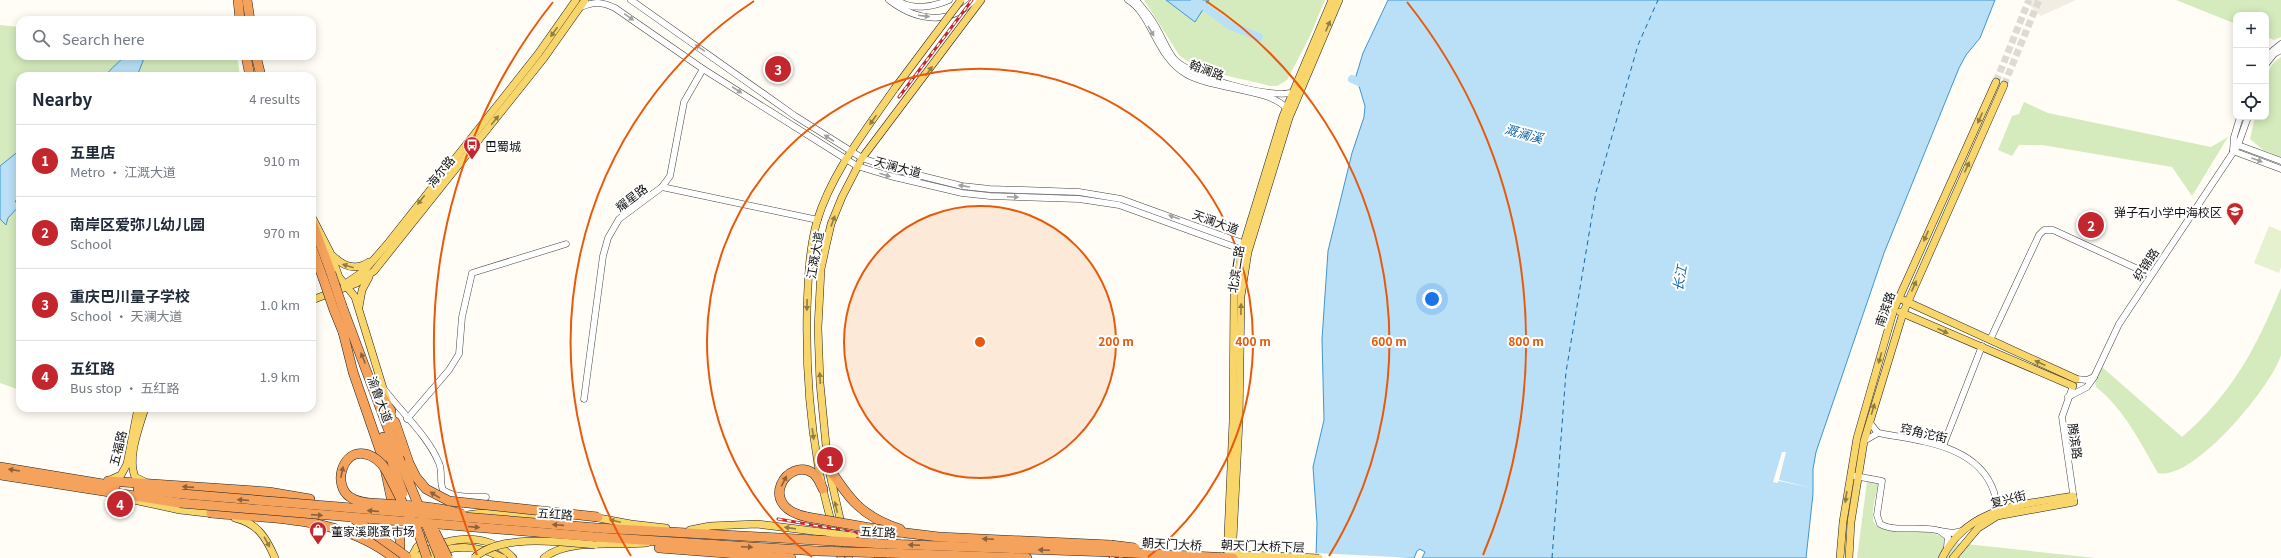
<!DOCTYPE html>
<meta charset="utf-8">
<style>
body{margin:0;font-family:Georgia,"Noto Sans SC",serif;background:#f2f2f3;color:#1f2937}
.controls{position:absolute;right:12px;top:12px;display:grid;overflow:hidden;border-radius:8px;box-shadow:0 2px 10px #0003}
.controls button{width:36px;height:36px;display:grid;place-items:center;padding:0;border:0;border-bottom:1px solid #e0e1e3;background:#fff;color:#1f2937;font:20px sans-serif}
.you{position:absolute;left:1432px;top:299px;width:14px;height:14px;margin:-10px;border:3px solid #fff;border-radius:50%;background:#1a73e8;box-shadow:0 0 0 6px #1a73e833}
.badge{display:grid;place-items:center;width:26px;height:26px;border-radius:50%;background:#c4262e;color:#fff;font-size:13px;font-weight:700}
.pin{position:absolute;translate:-50% -50%;border:2px solid #fff;box-shadow:0 1px 4px #0006}
.list{margin:0;padding:0;list-style:none}
h2{display:flex;justify-content:space-between;align-items:center;height:52px;margin:0;padding:0 16px;font-size:17px}
h2 small{font-size:13px;font-weight:400;color:#747a83}
.list li{display:grid;grid-template-columns:26px 1fr auto;gap:12px;align-items:center;box-sizing:border-box;height:72px;padding:0 16px;border-top:1px solid #e0e1e3}
.list b{display:block;font-size:15px;white-space:nowrap}
.list p{margin:0;font-size:13px;white-space:nowrap;color:#747a83}
.list em{font-size:13px;font-style:normal;color:#747a83}
.icon{flex:none;width:22px;height:22px;fill:none;stroke:currentColor;stroke-width:2;stroke-linecap:round;stroke-linejoin:round}
.map{position:relative;flex:none;width:2281px;height:558px;overflow:hidden}
.search{position:absolute;background:#fff;box-shadow:0 2px 10px #0003;left:16px;top:16px;width:300px;height:44px;display:flex;align-items:center;gap:10px;box-sizing:border-box;padding:0 14px;border-radius:12px;color:#747a83;font-size:15px}
.panel{position:absolute;background:#fff;box-shadow:0 2px 10px #0003;left:16px;top:72px;width:300px;height:340px;border-radius:12px}
.map>svg:first-child{display:block}
.green{fill:#d5ebbd}
.pitch{fill:#e6f2cf}
.plaza{fill:#f1ede2}
.water{fill:#b9e0f7;stroke:#3f96cf}
.pier{fill:#fffdf5}
.lines{fill:none;stroke-linecap:round;stroke-linejoin:round}
.river{stroke:#b9e0f7;stroke-width:8}
.ferry{stroke:#1768a6;stroke-width:1;stroke-dasharray:5 4;stroke-linecap:butt}
.major-tunnel{stroke:#dbdad3;stroke-width:7;stroke-dasharray:7 3.5;stroke-linecap:butt}
.minor-casing{stroke:#444;stroke-width:7}
.major-casing{stroke:#222;stroke-width:8}
.highway-casing{stroke:#222;stroke-width:10}
.minor{stroke:#fff;stroke-width:6}
.major{stroke:#f9d66b;stroke-width:7}
.highway{stroke:#f5a25d;stroke-width:9}
.rail-casing{stroke:#c4262e;stroke-width:3}
.rail{stroke:#fff;stroke-width:1.5;stroke-dasharray:4.5;stroke-linecap:butt}
.major-bridge-casing{stroke:#222;stroke-width:8;stroke-linecap:butt}
.highway-bridge-casing{stroke:#222;stroke-width:10;stroke-linecap:butt}
.major-bridge{stroke:#f9d66b;stroke-width:7}
.highway-bridge{stroke:#f5a25d;stroke-width:9}
.oneway{fill:#a0a0a0}
.oneway2{fill:#917d42}
.oneway3{fill:#8e613b}
.ring{fill:none;stroke:#e8590c;stroke-width:2}
.labels{text-anchor:middle;dominant-baseline:central;stroke-width:4;stroke-linejoin:round;paint-order:stroke}
.street-label{font-size:12px;fill:#111;stroke:#fff}
.poi-label{font-size:12px;fill:#111;stroke:#fff;text-anchor:start}
.water-label{font-size:13px;font-style:italic;fill:#1768a6;stroke:#fff}
.centre{fill:#e8590c;stroke:#fff;stroke-width:2}
.ring-label{font-size:12px;text-anchor:middle;font-weight:bold;fill:#e8590c;stroke:#fff;stroke-width:4;stroke-linejoin:round;paint-order:stroke}
</style>
<div class="map">
<svg width="2281" height="558" viewBox="0 0 2281 558">
<rect width="100%" height="100%" fill="#fffdf5"/>
<g class="green">
<path d="M1144,0H1325L1309,38L1287,80L1277,86H1270C1242,78 1200,73 1179,55Z"/>
<polygon points="2176,0 2281,0 2281,37 2274,40 2266,37 2266,15 2236,15 2236,24"/>
<polygon points="0,25 20,27 20,56 237,56 240,76 20,76 20,390 0,383"/>
<path d="M2281,57V157L2263,150L2250,139L2255,117H2266C2266,97 2260,69 2281,57Z"/>
<polygon points="2024,102 2048,113 2211,147 2228,137 2192,196 2172,167 2042,145 2019,145 2012,156 1998,150 2012,116 2019,114"/>
<path d="M2281,288C2281,304 2281,342 2281,355C2272,386 2193,482 2158,473C2140,442 2124,409 2096,387L2095,381L2102,367L2182,437C2232,394 2256,348 2281,288Z"/>
<path d="M1867,482L1878,484C1876,495 1872,507 1873,518C1874,543 1934,520 1947,542L2096,558H1857Z"/>
</g>
<polygon class="pitch" points="2269,226 2281,231 2281,267 2279,273 2254,263"/>
<polygon class="plaza" points="2027,0 2076,0 2041,16 2026,2"/>
<g class="water">
<polygon points="1166,0 1209,0 1195,22"/>
<polygon points="1388,0 1995,0 1980,38 1966,55 1959,68 1884,253 1816,452 1813,469 1813,494 1806,558 1422,558 1425,552 1420,549 1417,551 1414,558 1316,558 1317,523 1313,467 1324,420 1322,339 1328,251 1352,153 1364,117 1365,106 1356,76 1363,53"/>
<path d="M124,56H145L137,76H105C110,69 122,60 124,56Z"/>
<polygon points="20,150 20,199 15,201 19,206 8,218 6,225 0,219 0,166"/>
</g>
<g class="pier">
<polygon points="1782,452 1786,452 1779,480 1813,488 1779,481 1777,483 1773,482"/>
<polygon points="1314,553 1416,558 1314,558"/>
</g>
<g class="lines">
<g class="river">
<polyline points="1195,0 1231,26 1259,37"/>
<polyline points="1352,79 1366,85"/>
</g>
<polyline class="ferry" points="1552,558 1566,372 1596,192 1638,45 1658,0"/>
<g class="major-tunnel">
<polyline points="1996,82 2029,0"/>
<polyline points="2004,85 2039,0"/>
<polyline points="883,539 931,541"/>
</g>
<g class="minor-casing">
<g id="minor">
<polyline points="631,0 795,116 862,158 894,169 962,186 990,189 1079,192 1121,199 1248,245"/>
<path d="M889,0C916,21 949,26 974,0"/>
<path d="M897,0C912,11 933,7 949,0"/>
<path d="M1128,0C1152,14 1156,57 1186,74C1211,89 1271,89 1286,108"/>
<path d="M1136,0C1143,9 1151,17 1156,27C1162,37 1167,50 1174,59C1190,77 1273,100 1294,92"/>
<path d="M581,7C595,1 602,2 615,8L703,69L857,166L890,176L962,193L990,196L1079,199L1119,205L1246,251"/>
<polyline points="2266,56 2281,44"/>
<polyline points="2266,64 2274,54 2281,50"/>
<polyline points="2238,145 2281,161"/>
<polyline points="2233,151 2281,169"/>
<polyline points="2233,151 2234,137 2240,117"/>
<polyline points="662,187 818,220"/>
<polyline points="1990,340 2039,235 2044,230 2053,230 2151,275"/>
<polyline points="2076,379 2087,380 2094,377 2119,324 2238,145 2248,117"/>
<polyline points="2073,386 2062,417 2074,500"/>
<path d="M384,389C402,413 428,436 439,463C443,472 439,481 443,490C456,498 472,497 486,497"/>
<polyline points="2068,397 2087,387 2094,377"/>
<polyline points="584,399 603,256 608,238 619,219 662,187 670,176 684,102 703,69"/>
<polyline points="407,419 449,370 459,354 462,317 472,273 566,244"/>
<path d="M1878,433C1919,441 1978,444 1994,492C1996,499 1996,508 1997,516"/>
<polyline points="1864,441 1878,433 1870,423"/>
<polyline points="1943,446 1982,346"/>
<path d="M1855,476L1882,481L1877,515L1880,524C1896,533 1922,525 1940,531"/>
<polyline points="1947,547 1948,537 1940,531 1953,533 1962,531"/>
</g>
</g>
<g class="major-casing">
<g id="major">
<polyline points="312,217 330,252 339,277 355,297 395,427"/>
<path d="M333,256C344,267 356,271 369,262"/>
<polyline points="348,282 364,271 389,242 538,54 576,0"/>
<polyline points="312,300 357,283 374,271 544,58 585,0"/>
<polyline points="1903,300 2076,379"/>
<polyline points="359,307 362,290 369,277"/>
<polyline points="1900,312 2073,386"/>
<path d="M145,408C139,428 127,457 135,477L145,482"/>
<polyline points="110,480 121,475 127,464 138,408"/>
<polyline points="115,496 180,510 215,514"/>
<polyline points="467,515 482,513 568,518"/>
<polyline points="593,517 631,524 666,528"/>
<path d="M235,518C257,523 266,537 275,558"/>
<polyline points="690,530 710,526 757,524 829,533"/>
<polyline points="853,536 883,539"/>
<polyline points="411,558 417,547 433,531"/>
<path d="M417,558C442,535 489,531 513,558"/>
<path d="M428,558C450,542 480,546 503,558"/>
<path d="M544,558C567,538 618,546 647,543"/>
<path d="M841,558C833,527 823,496 818,464C809,413 806,362 807,311C808,280 809,250 817,221C832,172 866,130 895,88"/>
<polyline points="849,558 828,466 820,383 818,328 821,269 826,246 831,224 842,197 862,158 981,0"/>
<polyline points="1227,558 1233,421 1234,296 1242,250 1283,116 1332,0"/>
<polyline points="1232,558 1239,421 1241,296 1248,252 1289,118 1339,0"/>
<polyline points="1840,558 1843,522 1857,438 1894,309 1996,82"/>
<polyline points="1849,558 1851,522 1864,441 1903,313 2004,85"/>
<path d="M1942,558C1968,506 2023,505 2073,496"/>
<polyline points="1953,558 1978,528 1997,516 2074,502"/>
</g>
</g>
<g class="highway-casing">
<g id="highway">
<polyline points="238,0 240,20"/>
<polyline points="247,0 250,20"/>
<polyline points="246,56 250,76"/>
<polyline points="256,56 261,76"/>
<polyline points="312,222 331,273"/>
<polyline points="312,248 323,278"/>
<polyline points="342,306 399,458"/>
<polyline points="334,310 345,337"/>
<polyline points="343,332 353,372 383,459 400,540 400,558"/>
<polyline points="381,395 391,411"/>
<polyline points="395,422 409,463"/>
<polyline points="383,437 391,459"/>
<path d="M828,466C848,498 862,517 900,529"/>
<polyline points="0,467 115,486"/>
<polyline points="0,475 180,503"/>
<polyline points="108,481 269,492 310,499"/>
<polyline points="138,489 182,494"/>
<path d="M211,513C275,519 341,516 394,558"/>
<path d="M807,517C755,506 788,456 813,473C818,477 820,483 823,489"/>
<polyline points="597,528 815,540"/>
<polyline points="882,530 939,537 1111,545"/>
<polyline points="596,537 817,551"/>
<polyline points="862,537 874,545 880,558"/>
<polyline points="885,544 1111,552"/>
<polyline points="659,548 791,558"/>
<polyline points="887,553 1027,558"/>
</g>
</g>
<use href="#minor" class="minor"/>
<use href="#major" class="major"/>
<use href="#highway" class="highway"/>
<g class="rail-casing">
<g id="rail">
<polyline points="899,97 972,0"/>
<polyline points="778,519 881,537"/>
<polyline points="1110,557 1135,558"/>
</g>
</g>
<use href="#rail" class="rail"/>
<g class="major-bridge-casing">
<g id="major-bridge">
<polyline points="895,88 961,0"/>
<polyline points="829,533 853,536"/>
<polyline points="1228,554 1319,558"/>
<path d="M474,558C501,533 562,542 595,545"/>
</g>
</g>
<g class="highway-bridge-casing">
<g id="highway-bridge">
<polyline points="331,273 342,306"/>
<polyline points="323,278 334,310"/>
<polyline points="399,458 440,558"/>
<polyline points="391,459 403,493"/>
<polyline points="409,463 416,477 426,489 449,501 598,517"/>
<polyline points="182,494 597,528"/>
<polyline points="180,503 596,537"/>
<polyline points="807,517 882,530"/>
<polyline points="354,519 407,557"/>
<polyline points="417,529 427,558"/>
<polyline points="435,532 448,558"/>
<path d="M419,535L387,472C377,452 350,444 342,470C339,480 342,492 350,497C360,504 375,503 386,504C411,506 438,506 462,514"/>
<polyline points="815,540 885,544"/>
<polyline points="1111,545 1135,548"/>
<polyline points="817,551 887,553"/>
<polyline points="1111,552 1233,558"/>
</g>
</g>
<use href="#major-bridge" class="major-bridge"/>
<use href="#highway-bridge" class="highway-bridge"/>
</g>
<defs><path id="oneway-solid" d="M-6-.8H1V-3.2L6.5 0L1 3.2V.8H-6Z"/></defs>
<g class="oneway">
<use href="#oneway-solid" transform="translate(924 16) rotate(7)"/>
<use href="#oneway-solid" transform="translate(629 17) rotate(35)"/>
<use href="#oneway-solid" transform="translate(1151 31) rotate(60)"/>
<use href="#oneway-solid" transform="translate(700 48) rotate(-145)"/>
<use href="#oneway-solid" transform="translate(737 90) rotate(33)"/>
<use href="#oneway-solid" transform="translate(829 138) rotate(-147)"/>
<use href="#oneway-solid" transform="translate(2257 160) rotate(20)"/>
<use href="#oneway-solid" transform="translate(885 175) rotate(17)"/>
<use href="#oneway-solid" transform="translate(964 186) rotate(-171)"/>
<use href="#oneway-solid" transform="translate(1013 197) rotate(2)"/>
<use href="#oneway-solid" transform="translate(1174 217) rotate(-160)"/>
</g>
<g class="oneway2">
<use href="#oneway-solid" transform="translate(1328 26) rotate(-67)"/>
<use href="#oneway-solid" transform="translate(554 32) rotate(126)"/>
<use href="#oneway-solid" transform="translate(929 71) rotate(-54)"/>
<use href="#oneway-solid" transform="translate(1980 118) rotate(114)"/>
<use href="#oneway-solid" transform="translate(495 120) rotate(-51)"/>
<use href="#oneway-solid" transform="translate(873 120) rotate(125)"/>
<use href="#oneway-solid" transform="translate(1967 167) rotate(-66)"/>
<use href="#oneway-solid" transform="translate(421 200) rotate(128)"/>
<use href="#oneway-solid" transform="translate(833 221) rotate(-70)"/>
<use href="#oneway-solid" transform="translate(1926 236) rotate(114)"/>
<use href="#oneway-solid" transform="translate(348 266) rotate(-163)"/>
<use href="#oneway-solid" transform="translate(1914 286) rotate(-66)"/>
<use href="#oneway-solid" transform="translate(807 305) rotate(91)"/>
<use href="#oneway-solid" transform="translate(1241 309) rotate(-89)"/>
<use href="#oneway-solid" transform="translate(1943 331) rotate(24)"/>
<use href="#oneway-solid" transform="translate(1880 358) rotate(106)"/>
<use href="#oneway-solid" transform="translate(2040 363) rotate(-155)"/>
<use href="#oneway-solid" transform="translate(820 378) rotate(-93)"/>
<use href="#oneway-solid" transform="translate(1873 409) rotate(-73)"/>
<use href="#oneway-solid" transform="translate(813 434) rotate(82)"/>
<use href="#oneway-solid" transform="translate(1846 497) rotate(99)"/>
<use href="#oneway-solid" transform="translate(836 507) rotate(-104)"/>
<use href="#oneway-solid" transform="translate(615 521) rotate(-168)"/>
<use href="#oneway-solid" transform="translate(790 528) rotate(-172)"/>
<use href="#oneway-solid" transform="translate(267 542) rotate(61)"/>
</g>
<g class="oneway3">
<use href="#oneway-solid" transform="translate(363 358) rotate(-112)"/>
<use href="#oneway-solid" transform="translate(14 470) rotate(-171)"/>
<use href="#oneway-solid" transform="translate(342 472) rotate(-78)"/>
<use href="#oneway-solid" transform="translate(784 481) rotate(-63)"/>
<use href="#oneway-solid" transform="translate(188 487) rotate(-176)"/>
<use href="#oneway-solid" transform="translate(435 495) rotate(-148)"/>
<use href="#oneway-solid" transform="translate(243 500) rotate(-175)"/>
<use href="#oneway-solid" transform="translate(373 511) rotate(-175)"/>
<use href="#oneway-solid" transform="translate(317 515) rotate(4)"/>
<use href="#oneway-solid" transform="translate(558 525) rotate(-176)"/>
<use href="#oneway-solid" transform="translate(474 527) rotate(5)"/>
<use href="#oneway-solid" transform="translate(988 539) rotate(-177)"/>
<use href="#oneway-solid" transform="translate(914 545) rotate(-178)"/>
<use href="#oneway-solid" transform="translate(747 547) rotate(3)"/>
<use href="#oneway-solid" transform="translate(1044 550) rotate(-178)"/>
</g>
<circle cx="980" cy="342" r="136" fill="#e8590c" fill-opacity=".12"/>
<g class="ring">
<circle cx="980" cy="342" r="136"/>
<path d="M812 557A273 273 0 1 1 1148 557"/>
<path d="M631 556A409 409 0 0 1 754 1M1206 1A409 409 0 0 1 1329 556"/>
<path d="M477 555A546 546 0 0 1 553 2M1407 2A546 546 0 0 1 1483 555"/>
</g>
<defs>
<g id="bus-pin" transform="scale(0.9)"><path d="M0 17L-7.5 6A9.5 9.5 0 1 1 7.5 6Z" fill="#c4262e" stroke="#fff"/><path d="M-5-6H5V4H4V6H2V4H-2V6H-4V4H-5ZM-3.5-4V0h7V-4ZM-3.5 1.2v1.5H-2V1.2ZM2 1.2v1.5H3.5V1.2Z" fill="#fff"/></g>
<g id="school-pin" transform="scale(0.9)"><path d="M0 17L-7.5 6A9.5 9.5 0 1 1 7.5 6Z" fill="#c4262e" stroke="#fff"/><path d="M0-5L7-2L0 1L-7-2ZM-4 1L0 2.5L4 1V4Q0 6-4 4Z" fill="#fff"/></g>
<g id="shop-pin" transform="scale(0.9)"><path d="M0 17L-7.5 6A9.5 9.5 0 1 1 7.5 6Z" fill="#c4262e" stroke="#fff"/><path d="M-5-2.5h2.3a2.7 3.5 0 0 1 5.4 0H5L5.5 6h-11ZM-1.5-2.5h3a1.5 2.3 0 0 0-3 0Z" fill="#fff"/></g>
</defs>
<g fill-rule="evenodd">
<use href="#bus-pin" x="472" y="145"/>
<use href="#school-pin" x="2235" y="211"/>
<use href="#shop-pin" x="318" y="530"/>
</g>
<g class="labels">
<g class="street-label">
<text transform="translate(1207 69) rotate(20)">翰澜路</text>
<text transform="translate(898 166) rotate(15)">天澜大道</text>
<text transform="translate(440 171) rotate(-51)">海尔路</text>
<text transform="translate(631 197) rotate(-37)">耀星路</text>
<text transform="translate(1216 221) rotate(20)">天澜大道</text>
<text transform="translate(814 255) rotate(-80)">江溉大道</text>
<text transform="translate(2145 264) rotate(-57)">织锦路</text>
<text transform="translate(1235 269) rotate(-81)">北滨二路</text>
<text transform="translate(1884 309) rotate(-71)">南滨路</text>
<text transform="translate(381 399) rotate(70)">渝鲁大道</text>
<text transform="translate(1924 432) rotate(13)">窍角沱街</text>
<text transform="translate(2076 441) rotate(82)">腾滨路</text>
<text transform="translate(117 448) rotate(-76)">五福路</text>
<text transform="translate(2008 498) rotate(-14)">复兴街</text>
<text transform="translate(555 513) rotate(4)">五红路</text>
<text transform="translate(878 531) rotate(3)">五红路</text>
<text transform="translate(1172 543) rotate(3)">朝天门大桥</text>
<text transform="translate(1263 545) rotate(2)">朝天门大桥下层</text>
</g>
<g class="poi-label">
<text x="485" y="145">巴蜀城</text>
<text x="2222" y="211" text-anchor="end">弹子石小学中海校区</text>
<text x="331" y="530">董家溪跳蚤市场</text>
</g>
<g class="water-label">
<text transform="translate(1524 133) rotate(15)">溉澜溪</text>
<text transform="translate(1679 278) rotate(-80)">长江</text>
</g>
</g>
<circle cx="980" cy="342" r="6" class="centre"/>
<g class="ring-label">
<text x="1116" y="346">200 m</text>
<text x="1253" y="346">400 m</text>
<text x="1389" y="346">600 m</text>
<text x="1526" y="346">800 m</text>
</g>
</svg>
<div class="controls">
<button>+</button>
<button>−</button>
<button><svg class="icon" aria-label="locate" viewBox="0 0 24 24"><circle cx="12" cy="12" r="6"/><path d="M12 2v4M12 18v4M2 12h4M18 12h4"/></svg></button>
</div>
<div class="you"></div>
<div class="pin badge" style="left:830px;top:460px">1</div>
<div class="pin badge" style="left:2091px;top:225px">2</div>
<div class="pin badge" style="left:778px;top:69px">3</div>
<div class="pin badge" style="left:120px;top:504px">4</div>
<div class="search"><svg class="icon" aria-label="search" viewBox="0 0 24 24"><circle cx="10" cy="10" r="6"/><path d="M15 15l6 6"/></svg>Search here</div>
<section class="panel">
<h2>Nearby<small>4 results</small></h2>
<ul class="list">
<li><span class="badge">1</span><div><b>五里店</b><p>Metro · 江溉大道</p></div><em>910 m</em></li>
<li><span class="badge">2</span><div><b>南岸区爱弥儿幼儿园</b><p>School</p></div><em>970 m</em></li>
<li><span class="badge">3</span><div><b>重庆巴川量子学校</b><p>School · 天澜大道</p></div><em>1.0 km</em></li>
<li><span class="badge">4</span><div><b>五红路</b><p>Bus stop · 五红路</p></div><em>1.9 km</em></li>
</ul>
</section>
</div>
